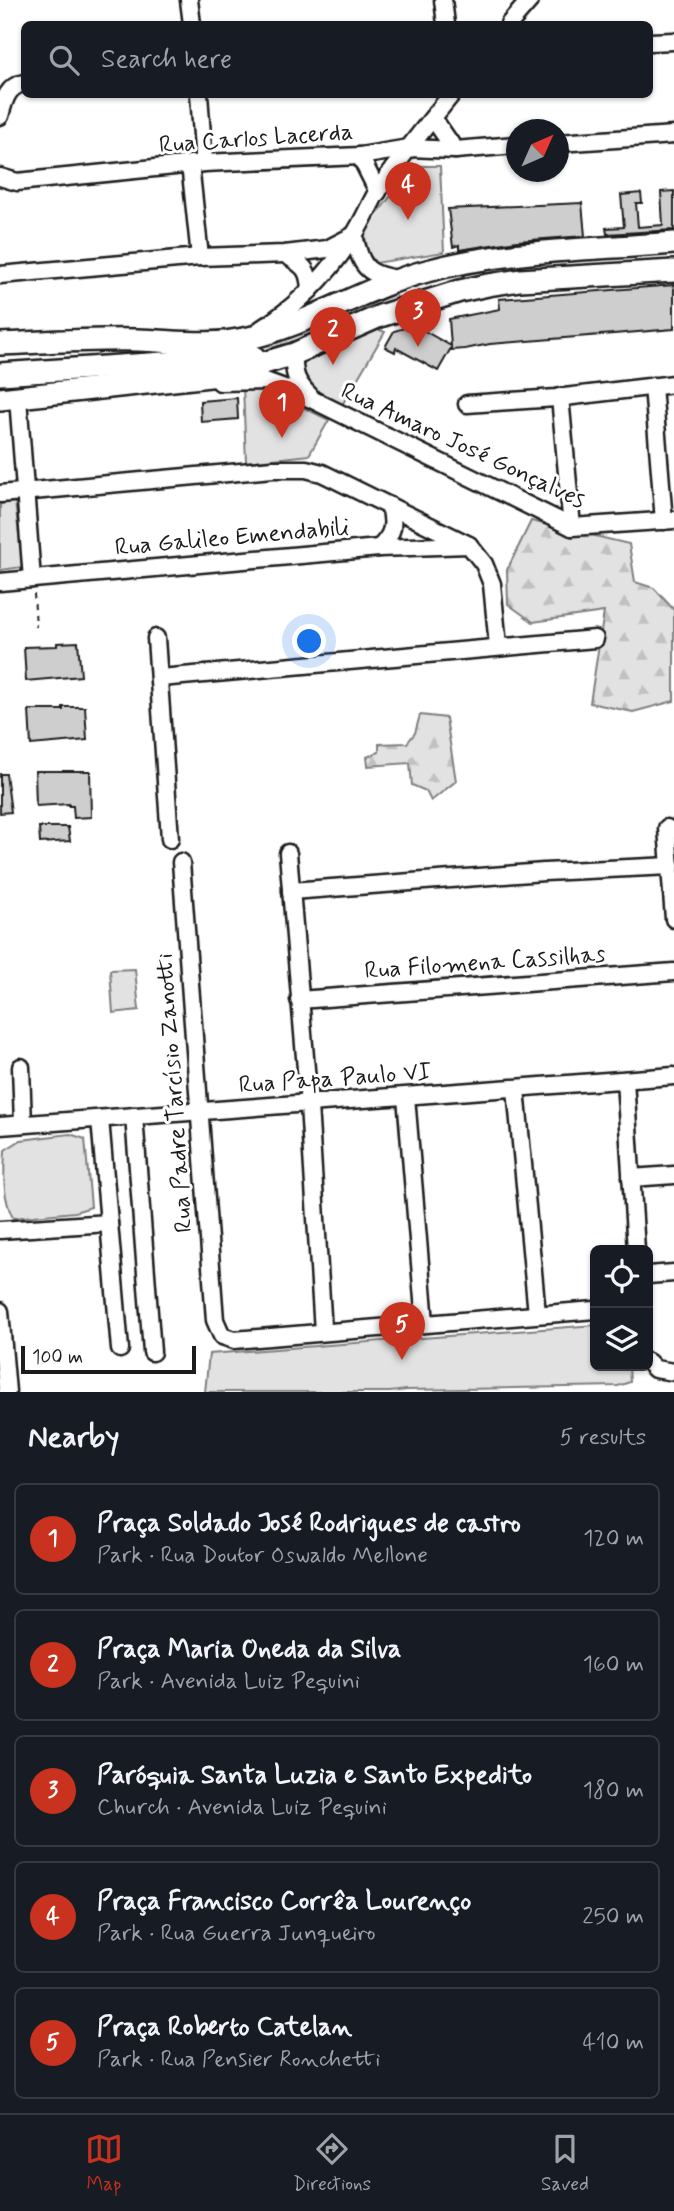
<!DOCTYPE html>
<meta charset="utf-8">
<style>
body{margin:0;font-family:Mynerve,sans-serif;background:#242831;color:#f1f3f6}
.controls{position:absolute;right:21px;bottom:21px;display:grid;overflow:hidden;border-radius:10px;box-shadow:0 2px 5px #0004}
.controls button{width:63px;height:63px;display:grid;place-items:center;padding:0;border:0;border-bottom:2px solid #363941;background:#171b24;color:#f1f3f6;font:35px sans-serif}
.compass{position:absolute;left:506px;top:119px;width:63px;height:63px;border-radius:50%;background:#171b24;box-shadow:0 2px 5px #0004;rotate:45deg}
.scale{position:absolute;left:21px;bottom:18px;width:175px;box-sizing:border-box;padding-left:7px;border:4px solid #1c1c1c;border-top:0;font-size:19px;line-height:24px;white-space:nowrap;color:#1c1c1c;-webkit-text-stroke:5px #fff;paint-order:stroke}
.you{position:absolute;left:310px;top:642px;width:24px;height:24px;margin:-18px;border:5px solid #fff;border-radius:50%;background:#1a73e8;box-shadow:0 0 0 10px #1a73e833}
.badge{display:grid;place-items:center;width:46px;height:46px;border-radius:50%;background:#c8321e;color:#fff;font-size:23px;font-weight:700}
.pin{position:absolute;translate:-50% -58px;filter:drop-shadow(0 2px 4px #0008)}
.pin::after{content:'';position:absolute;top:37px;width:24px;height:21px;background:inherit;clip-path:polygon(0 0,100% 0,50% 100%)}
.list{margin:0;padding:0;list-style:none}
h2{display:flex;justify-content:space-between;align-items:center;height:91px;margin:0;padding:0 28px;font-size:30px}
h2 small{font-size:23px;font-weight:400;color:#9ea1a6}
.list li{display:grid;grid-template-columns:46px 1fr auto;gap:21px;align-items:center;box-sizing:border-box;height:112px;margin:0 14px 14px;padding:0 14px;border:2px solid #363941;border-radius:10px}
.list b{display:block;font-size:26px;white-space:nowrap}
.list p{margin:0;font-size:23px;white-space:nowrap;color:#9ea1a6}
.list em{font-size:23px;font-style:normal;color:#9ea1a6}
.icon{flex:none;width:38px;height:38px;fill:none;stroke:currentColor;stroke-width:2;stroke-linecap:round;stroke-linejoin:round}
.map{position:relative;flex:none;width:674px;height:1392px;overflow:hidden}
.search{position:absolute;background:#171b24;box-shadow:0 2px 5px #0004;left:21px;right:21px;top:21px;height:77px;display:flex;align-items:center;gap:18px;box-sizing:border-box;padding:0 24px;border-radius:10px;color:#9ea1a6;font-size:26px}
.sheet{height:721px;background:#171b24}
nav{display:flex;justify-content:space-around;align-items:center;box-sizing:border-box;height:98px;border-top:2px solid #363941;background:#171b24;font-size:19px;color:#9ea1a6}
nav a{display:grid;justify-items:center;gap:4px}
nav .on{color:#c8321e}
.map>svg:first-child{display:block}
.grass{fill:url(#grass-tufts);stroke:#7f7f7f;stroke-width:2}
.forest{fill:url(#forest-firs);stroke:#7f7f7f;stroke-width:2}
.park{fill:#e2e2e2;stroke:#7f7f7f;stroke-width:2}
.building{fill:#cecece;stroke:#1c1c1c;stroke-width:2}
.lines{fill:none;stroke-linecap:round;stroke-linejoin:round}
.minor-casing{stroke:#1c1c1c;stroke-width:21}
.major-casing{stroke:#1c1c1c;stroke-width:26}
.path{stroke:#1c1c1c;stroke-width:2;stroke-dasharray:5 5;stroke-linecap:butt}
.minor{stroke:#fff;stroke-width:16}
.major{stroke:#fff;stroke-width:21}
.labels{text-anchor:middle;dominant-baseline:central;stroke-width:6;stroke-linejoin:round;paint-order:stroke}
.street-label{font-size:24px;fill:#1c1c1c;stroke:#fff}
</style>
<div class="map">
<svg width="674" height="1392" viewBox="0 0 674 1392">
<defs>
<pattern id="grass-tufts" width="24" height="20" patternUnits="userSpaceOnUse" patternTransform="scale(1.75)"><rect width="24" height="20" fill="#e2e2e2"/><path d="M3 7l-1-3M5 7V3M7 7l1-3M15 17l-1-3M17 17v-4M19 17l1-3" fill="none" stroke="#c1c1c1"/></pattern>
<pattern id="forest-firs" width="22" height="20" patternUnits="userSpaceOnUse" patternTransform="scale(1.75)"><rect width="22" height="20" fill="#e2e2e2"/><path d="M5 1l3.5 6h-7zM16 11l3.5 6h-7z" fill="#c1c1c1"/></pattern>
</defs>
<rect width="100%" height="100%" fill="#fff"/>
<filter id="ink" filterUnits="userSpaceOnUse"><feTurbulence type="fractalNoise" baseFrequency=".0143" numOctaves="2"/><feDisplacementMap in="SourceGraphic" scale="14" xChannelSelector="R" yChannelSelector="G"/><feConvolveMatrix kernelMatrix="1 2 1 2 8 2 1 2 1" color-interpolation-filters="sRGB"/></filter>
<g filter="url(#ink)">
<polygon class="grass" points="395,293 398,303 291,344 253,353 250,349"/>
<g class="forest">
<polygon points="531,521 629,544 635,582 654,588 674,610 674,701 633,712 590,703 604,612 533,622 508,604 507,570"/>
<polygon points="420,715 446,718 456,781 431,801 426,791 412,785 410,763 368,766 367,757 379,752 379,744 407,743 415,733"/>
</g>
<g class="park">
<polygon points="414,166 440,166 444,252 376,263 368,253 364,231"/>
<polygon points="375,328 385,332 342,405 317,392 301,379 302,361"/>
<polygon points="243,387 269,391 329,420 309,455 246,462"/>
<polygon points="15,502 23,567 0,570 0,504"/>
<polygon points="135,969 139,1010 113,1013 110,970"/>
<path d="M70,1134L85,1139L91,1207L75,1212L13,1218C2,1196 4,1174 5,1150L21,1140Z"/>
<polygon points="595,1325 595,1366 629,1366 630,1382 618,1386 407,1390 390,1392 205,1392 209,1354"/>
</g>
<g class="building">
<polygon points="674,191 674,230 607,234 606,228 624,227 621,195 641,193 642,203 636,203 638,227 663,225 661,192"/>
<polygon points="582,203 585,236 517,241 459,250 459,245 453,247 448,209"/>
<polygon points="674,285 674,329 490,344 465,349 451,350 451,348 438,371 396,348 395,352 385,347 394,331 414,325 451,346 449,319 500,309 499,299"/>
<polygon points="237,398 238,419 201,422 200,401"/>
<polygon points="78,642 81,676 26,681 24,647 57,646 57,643"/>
<polygon points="63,707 85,707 87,740 31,745 29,710 63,710"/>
<polygon points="35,771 90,771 91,817 74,818 73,806 69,806 69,804 36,806"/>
<polygon points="0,774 6,774 11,812 0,813"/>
<polygon points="39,827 68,827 70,841 40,843"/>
</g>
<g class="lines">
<g class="minor-casing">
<g id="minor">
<polyline points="189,0 192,24"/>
<polyline points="443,0 446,24"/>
<polyline points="509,24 530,0"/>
<polyline points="650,42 674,41"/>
<polyline points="199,94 204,163"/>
<path d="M0,116C4,101 7,86 24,83"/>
<polyline points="433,118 455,150"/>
<polyline points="558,143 674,135"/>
<polyline points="360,156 378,192"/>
<polyline points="190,164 200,257"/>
<polyline points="0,177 17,182 204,163 360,156 409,148 455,150 516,145"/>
<path d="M354,235C361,267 366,275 399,279"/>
<path d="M285,254C303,266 309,268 310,290"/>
<polyline points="0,275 200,257 285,254 327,249 354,235"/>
<path d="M261,329C299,305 330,272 354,235C363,221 369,206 377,192C399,158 426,126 452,94"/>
<path d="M294,354C293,374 296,382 310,396"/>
<polyline points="220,382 265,381 301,394 572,527 674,520"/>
<polyline points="653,386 664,521"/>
<polyline points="560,397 572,527"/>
<polyline points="18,398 32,579"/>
<polyline points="467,404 556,398 674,384"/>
<polyline points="0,494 273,469 306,469 322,473 469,545 484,564 492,584 498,646"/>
<path d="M379,548C393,535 395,525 390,506"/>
<polyline points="0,582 379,548 469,545"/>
<polyline points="156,638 170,839"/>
<polyline points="160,678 595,639"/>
<polyline points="667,828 674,919"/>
<polyline points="288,853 309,1105 323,1332"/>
<polyline points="181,862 215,1320 222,1336 234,1340 595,1310"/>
<polyline points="291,891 544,872 671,866"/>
<polyline points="299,1000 674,972"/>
<polyline points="21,1067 23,1124"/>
<polyline points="625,1080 636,1250"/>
<polyline points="516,1089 537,1314"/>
<polyline points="406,1097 425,1323"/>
<polyline points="134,1116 152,1352"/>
<polyline points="100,1119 120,1349"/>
<polyline points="0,1126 674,1076"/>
<polyline points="631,1178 674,1175"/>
<polyline points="0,1230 109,1223"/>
<polyline points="648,1275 674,1273"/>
<polyline points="0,1311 7,1392"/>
<polyline points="648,1362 655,1369 674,1372"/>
</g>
</g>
<g class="major-casing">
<g id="major">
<path d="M0,344C46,342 92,339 138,340C176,341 210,347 249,338C311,324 365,287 427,271C507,249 592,250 674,243"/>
<polyline points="0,374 254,357"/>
<polyline points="0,399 228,374 294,354 380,316 460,291 488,285 520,280 674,271"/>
</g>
</g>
<polyline class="path" points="34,594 36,627"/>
<use href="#minor" class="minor"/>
<use href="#major" class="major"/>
</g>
</g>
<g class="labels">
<g class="street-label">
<text transform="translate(256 139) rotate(-4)">Rua Carlos Lacerda</text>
<text transform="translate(463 446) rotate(25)">Rua Amaro José Gonçalves</text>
<text transform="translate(232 538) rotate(-5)">Rua Galileo Emendabili</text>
<text transform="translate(485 963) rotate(-4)">Rua Filomena Cassilhas</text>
<text transform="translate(335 1079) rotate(-4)">Rua Papa Paulo VI</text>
<text transform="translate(175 1093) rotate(-94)">Rua Padre Tarcísio Zanotti</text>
</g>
</g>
</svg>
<div class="controls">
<button><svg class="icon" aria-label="locate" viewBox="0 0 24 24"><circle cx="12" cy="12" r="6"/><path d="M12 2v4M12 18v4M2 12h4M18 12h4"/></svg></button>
<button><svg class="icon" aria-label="layers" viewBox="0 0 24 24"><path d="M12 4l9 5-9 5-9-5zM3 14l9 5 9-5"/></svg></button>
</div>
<svg class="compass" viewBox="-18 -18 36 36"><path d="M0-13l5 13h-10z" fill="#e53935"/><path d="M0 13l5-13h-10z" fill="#9ea1a6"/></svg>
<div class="scale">100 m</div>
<div class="you"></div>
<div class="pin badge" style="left:282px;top:438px">1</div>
<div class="pin badge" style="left:333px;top:365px">2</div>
<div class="pin badge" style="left:418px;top:347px">3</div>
<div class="pin badge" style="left:408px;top:220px">4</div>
<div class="pin badge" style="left:402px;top:1360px">5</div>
<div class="search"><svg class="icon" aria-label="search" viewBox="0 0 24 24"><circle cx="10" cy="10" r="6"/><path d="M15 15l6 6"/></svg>Search here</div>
</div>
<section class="sheet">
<h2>Nearby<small>5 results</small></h2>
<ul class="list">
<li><span class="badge">1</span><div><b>Praça Soldado José Rodrigues de castro</b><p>Park · Rua Doutor Oswaldo Mellone</p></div><em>120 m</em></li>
<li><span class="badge">2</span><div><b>Praça Maria Oneda da Silva</b><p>Park · Avenida Luiz Pequini</p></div><em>160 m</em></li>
<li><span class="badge">3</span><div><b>Paróquia Santa Luzia e Santo Expedito</b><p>Church · Avenida Luiz Pequini</p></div><em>180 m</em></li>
<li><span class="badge">4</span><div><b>Praça Francisco Corrêa Lourenço</b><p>Park · Rua Guerra Junqueiro</p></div><em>250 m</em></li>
<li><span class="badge">5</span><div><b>Praça Roberto Catelan</b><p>Park · Rua Pensier Ronchetti</p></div><em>410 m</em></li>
</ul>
</section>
<nav>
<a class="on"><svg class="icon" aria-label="map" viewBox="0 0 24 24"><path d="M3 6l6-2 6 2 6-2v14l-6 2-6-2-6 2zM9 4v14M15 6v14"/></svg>Map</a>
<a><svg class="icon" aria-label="directions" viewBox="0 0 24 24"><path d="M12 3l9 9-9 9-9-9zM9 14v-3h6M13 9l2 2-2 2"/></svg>Directions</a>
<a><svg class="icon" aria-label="saved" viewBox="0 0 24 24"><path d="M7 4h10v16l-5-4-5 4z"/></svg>Saved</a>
</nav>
